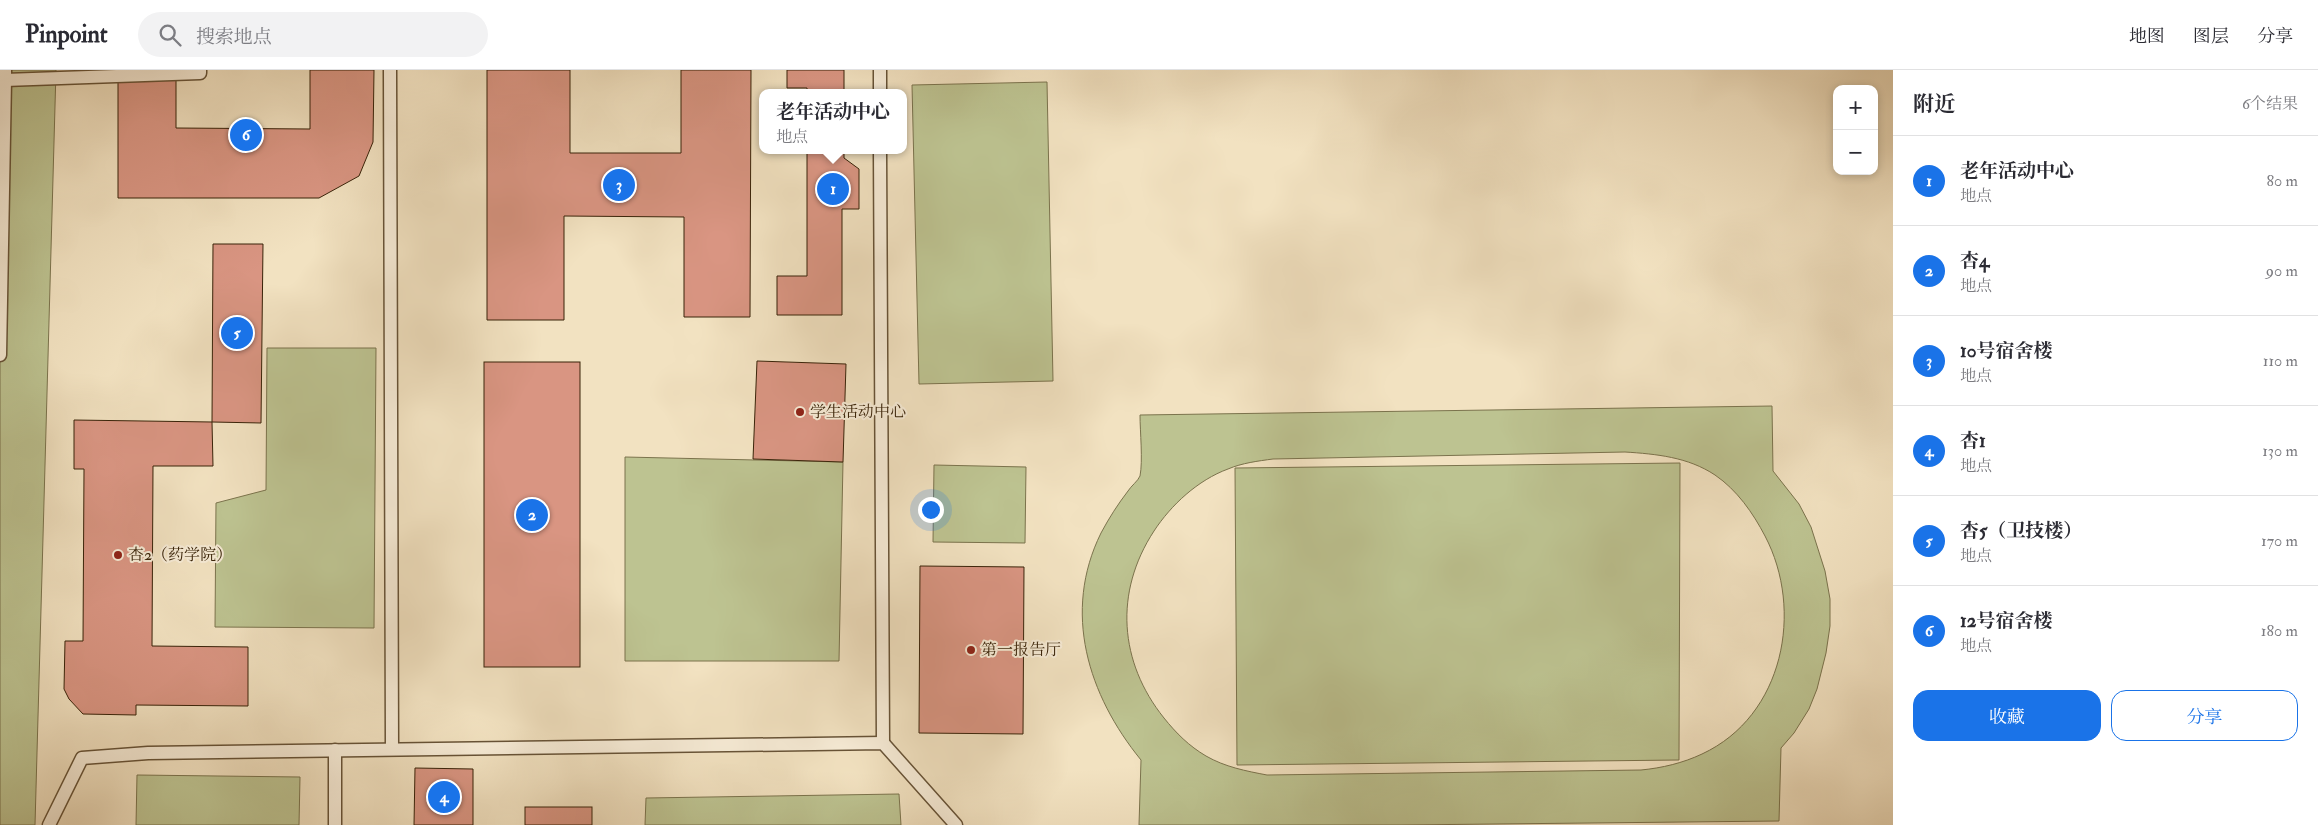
<!DOCTYPE html>
<html lang="zh">
<meta charset="utf-8">
<style>
body{margin:0;font-family:"IM FELL Double Pica","Noto Serif SC",serif;background:#f2f2f3;color:#2b2b33}
.controls{position:absolute;right:15px;top:15px;display:grid;overflow:hidden;border-radius:10px;box-shadow:0 2px 8px #0003}
.controls button{width:45px;height:45px;display:grid;place-items:center;padding:0;border:0;border-bottom:1px solid #e1e1e2;background:#fff;color:#2b2b33;font:25px sans-serif}
.you{position:absolute;left:930px;top:439px;width:18px;height:18px;margin:-12px;border:4px solid #fff;border-radius:50%;background:#1a73e8;box-shadow:0 0 0 8px #1a73e833}
.badge{display:grid;place-items:center;width:32px;height:32px;border-radius:50%;background:#1a73e8;color:#fff;font-size:16px;font-weight:700}
.pin{position:absolute;translate:-50% -50%;border:2px solid #fff;box-shadow:0 1px 5px #0006}
.popup{position:absolute;left:759px;top:19px;width:148px;height:65px;box-sizing:border-box;display:grid;place-content:center;border-radius:10px;background:#fff;filter:drop-shadow(0 1px 4px #0005);font-size:16px;white-space:nowrap;color:#7c7c81}
.popup b{font-size:19px;color:#2b2b33}
.popup::after{content:'';position:absolute;left:50%;top:100%;margin-left:-10px;border:10px solid transparent;border-top-color:#fff}
.list{margin:0;padding:0;list-style:none}
h2{display:flex;justify-content:space-between;align-items:center;height:65px;margin:0;padding:0 20px;font-size:21px}
h2 small{font-size:16px;font-weight:400;color:#7c7c81}
.list li{display:grid;grid-template-columns:32px 1fr auto;gap:15px;align-items:center;box-sizing:border-box;height:90px;padding:0 20px;border-top:1px solid #e1e1e2}
.list b{display:block;font-size:19px;white-space:nowrap}
.list p{margin:0;font-size:16px;white-space:nowrap;color:#7c7c81}
.list em{font-size:16px;font-style:normal;color:#7c7c81}
.actions{display:flex;gap:10px;padding:15px 20px}
.actions a{flex:1;padding:11px 0;border:1px solid #1a73e8;border-radius:15px;text-align:center;font-size:18px;color:#1a73e8}
.actions .main{background:#1a73e8;color:#fff}
.icon{flex:none;width:28px;height:28px;fill:none;stroke:currentColor;stroke-width:2;stroke-linecap:round;stroke-linejoin:round}
.map{position:relative;flex:none;width:1893px;height:755px;overflow:hidden}
header{display:flex;align-items:center;gap:30px;box-sizing:border-box;height:70px;padding:0 25px;background:#fff;border-bottom:1px solid #e1e1e2}
header strong{font-size:24px}
nav{display:flex;gap:28px;margin-inline-start:auto;font-size:18px}
.search{width:350px;height:45px;background:#f2f2f3;display:flex;align-items:center;gap:12px;box-sizing:border-box;padding:0 18px;border-radius:28px;color:#7c7c81;font-size:19px}
main{display:flex}
aside{flex:1;background:#fff}
.map>svg:first-child{display:block}
.green{fill:#bdc391;stroke:#7b734d;fill-rule:evenodd}
.building{fill:#d99582;stroke:#392309}
.lines{fill:none;stroke-linecap:round;stroke-linejoin:round}
.lane-casing{stroke:#675337;stroke-width:15}
.lane{stroke:#f7ecd7;stroke-width:12}
.poi-dot{fill:#8f2418;stroke:#f7ecd7;stroke-width:2}
.labels{text-anchor:middle;dominant-baseline:central;stroke-width:4;stroke-linejoin:round;paint-order:stroke}
.poi-label{font-size:16px;fill:#392309;stroke:#f7ecd7;text-anchor:start}
</style>
<header>
<strong>Pinpoint</strong>
<div class="search"><svg class="icon" aria-label="search" viewBox="0 0 24 24"><circle cx="10" cy="10" r="6"/><path d="M15 15l6 6"/></svg>搜索地点</div>
<nav><a>地图</a><a>图层</a><a>分享</a></nav>
</header>
<main>
<div class="map">
<svg width="1893" height="755" viewBox="0 0 1893 755">
<rect width="100%" height="100%" fill="#f2e2c1"/>
<filter id="stains"><feTurbulence type="fractalNoise" baseFrequency=".004" numOctaves="4"/><feColorMatrix values="0 0 0 0 .2 0 0 0 0 .09 0 0 0 0 .02 0 0 0 .5 -.17"/></filter>
<radialGradient id="worn" r=".72"><stop offset=".6" stop-color="#630" stop-opacity="0"/><stop offset="1" stop-color="#630" stop-opacity=".3"/></radialGradient>
<g class="green">
<polygon points="0,0 56,0 35,755 0,755"/>
<polygon points="1047,12 1053,311 919,314 912,15"/>
<polygon points="267,278 376,278 374,558 215,557 216,433 266,420"/>
<path d="M1772,336L1773,401L1799,434L1811,457L1825,501L1830,529V556L1826,583L1817,619L1809,639L1794,663L1781,678L1779,751L1402,755H1139L1141,690C1088,625 1062,542 1101,463C1109,448 1118,434 1128,421C1131,416 1138,411 1140,406C1143,391 1140,361 1140,345ZM1625,382C1656,384 1688,387 1715,405C1737,420 1753,443 1765,466C1804,540 1784,646 1702,684C1683,693 1662,698 1641,700L1267,705C1246,701 1225,697 1206,686C1189,676 1176,663 1164,648C1119,592 1114,522 1154,461C1171,435 1198,410 1228,399C1242,393 1258,391 1273,389Z"/>
<polygon points="625,387 843,392 839,591 625,591"/>
<polygon points="1680,393 1679,690 1237,695 1235,398"/>
<polygon points="934,395 1026,397 1025,473 933,472"/>
<polygon points="137,705 300,707 299,755 136,755"/>
<polygon points="899,724 901,755 645,755 646,728"/>
</g>
<g class="building">
<polygon points="118,0 176,0 176,58 310,59 310,0 374,0 373,72 359,106 319,128 118,128"/>
<polygon points="487,0 570,0 570,83 681,83 681,0 751,0 750,247 684,247 684,147 564,146 564,250 487,250"/>
<polygon points="787,0 844,0 844,23 807,23 807,18 787,18"/>
<polygon points="807,80 844,80 844,88 859,99 859,139 842,139 842,245 777,245 777,206 807,206"/>
<polygon points="213,174 263,174 261,353 212,352"/>
<polygon points="757,291 846,294 843,392 753,389"/>
<rect x="484" y="292" width="96" height="305"/>
<polygon points="74,350 212,352 213,396 153,396 152,576 248,577 248,636 136,635 136,645 83,644 69,629 64,619 65,571 83,571 84,399 74,399"/>
<polygon points="920,496 1024,497 1023,664 919,663"/>
<polygon points="415,698 473,699 473,755 414,755"/>
<rect x="525" y="737" width="67" height="18"/>
</g>
<g class="lines">
<g class="lane-casing">
<g id="lane">
<polyline points="5,0 5,10 200,3 200,0"/>
<polyline points="390,0 392,679"/>
<polyline points="880,0 880,23"/>
<polyline points="880,80 883,673"/>
<polyline points="0,285 5,10"/>
<polyline points="335,680 335,755"/>
<polyline points="49,755 82,688 148,683 883,673 956,755"/>
</g>
</g>
<use href="#lane" class="lane"/>
</g>
<g class="poi-dot">
<circle cx="800" cy="342" r="5"/>
<circle cx="118" cy="485" r="5"/>
<circle cx="971" cy="580" r="5"/>
</g>
<g class="labels">
<g class="poi-label">
<text x="810" y="342">学生活动中心</text>
<text x="128" y="485">杏2（药学院）</text>
<text x="981" y="580">第一报告厅</text>
</g>
</g>
<rect width="100%" height="100%" filter="url(#stains)"/>
<rect width="100%" height="100%" fill="url(#worn)"/>
</svg>
<div class="controls">
<button>+</button>
<button>−</button>
</div>
<div class="you"></div>
<div class="pin badge" style="left:833px;top:119px">1</div>
<div class="popup"><b>老年活动中心</b>地点</div>
<div class="pin badge" style="left:532px;top:445px">2</div>
<div class="pin badge" style="left:619px;top:115px">3</div>
<div class="pin badge" style="left:444px;top:727px">4</div>
<div class="pin badge" style="left:237px;top:263px">5</div>
<div class="pin badge" style="left:246px;top:65px">6</div>
</div>
<aside>
<h2>附近<small>6个结果</small></h2>
<ul class="list">
<li><span class="badge">1</span><div><b>老年活动中心</b><p>地点</p></div><em>80 m</em></li>
<li><span class="badge">2</span><div><b>杏4</b><p>地点</p></div><em>90 m</em></li>
<li><span class="badge">3</span><div><b>10号宿舍楼</b><p>地点</p></div><em>110 m</em></li>
<li><span class="badge">4</span><div><b>杏1</b><p>地点</p></div><em>130 m</em></li>
<li><span class="badge">5</span><div><b>杏5（卫技楼）</b><p>地点</p></div><em>170 m</em></li>
<li><span class="badge">6</span><div><b>12号宿舍楼</b><p>地点</p></div><em>180 m</em></li>
</ul>
<div class="actions"><a class="main">收藏</a><a>分享</a></div>
</aside>
</main>
